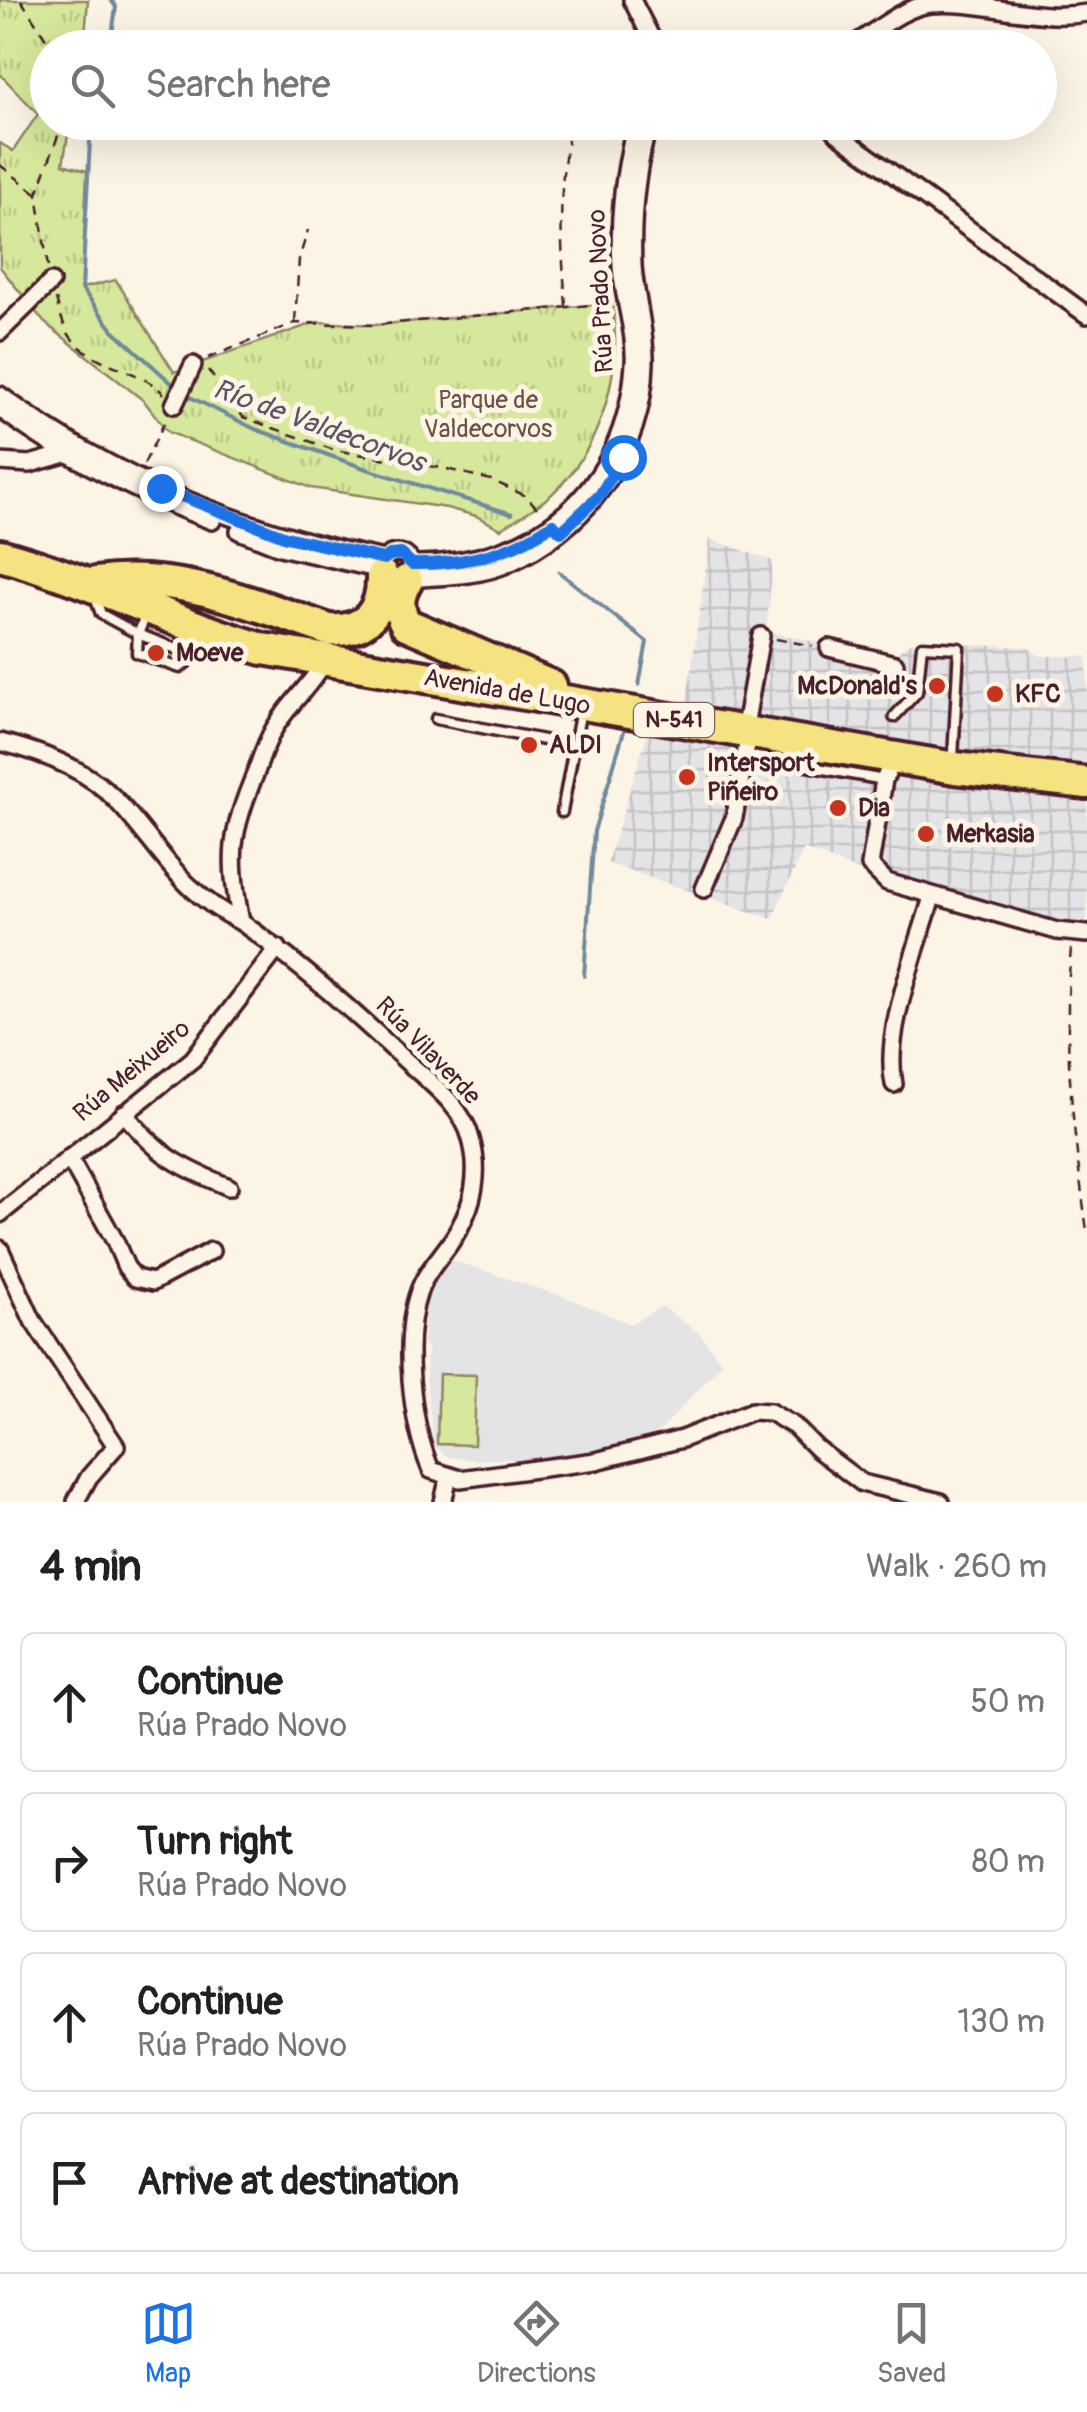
<!DOCTYPE html>
<meta charset="utf-8">
<style>
body{margin:0;font-family:Pangolin,sans-serif;background:#f6f6f6;color:#202124}
.stop{position:absolute;width:30px;height:30px;margin:-22px;border:8px solid #1a73e8;border-radius:50%;background:#fff}
.stop.end{background:#1a73e8;border-color:#fff;box-shadow:0 2px 10px #0008}
.list{margin:0;padding:0;list-style:none}
h2{display:flex;justify-content:space-between;align-items:center;height:130px;margin:0;padding:0 40px;font-size:42px}
h2 small{font-size:32px;font-weight:400;color:#757577}
.list li{display:grid;grid-template-columns:65px 1fr auto;gap:30px;align-items:center;box-sizing:border-box;height:140px;margin:0 20px 20px;padding:0 20px;border:2px solid #e0e0e0;border-radius:15px}
.list b{display:block;font-size:38px;white-space:nowrap}
.list p{margin:0;font-size:32px;white-space:nowrap;color:#757577}
.list em{font-size:32px;font-style:normal;color:#757577}
.icon{flex:none;width:55px;height:55px;fill:none;stroke:currentColor;stroke-width:2;stroke-linecap:round;stroke-linejoin:round}
.map{position:relative;flex:none;width:1087px;height:1502px;overflow:hidden}
.search{position:absolute;background:#fff;box-shadow:0 10px 40px #0002;left:30px;right:30px;top:30px;height:110px;display:flex;align-items:center;gap:25px;box-sizing:border-box;padding:0 35px;border-radius:55px;color:#757577;font-size:38px}
.sheet{height:770px;background:#fff}
nav{display:flex;justify-content:space-around;align-items:center;box-sizing:border-box;height:140px;border-top:2px solid #e0e0e0;background:#fff;font-size:28px;color:#757577}
nav a{display:grid;justify-items:center;gap:5px}
nav .on{color:#1a73e8}
.map>svg:first-child{display:block}
.built{fill:#e4e3e6}
.industrial{fill:url(#industrial-grid)}
.green{fill:#d6e89c;stroke:#908464;stroke-width:2.5}
.park{fill:url(#park-tufts);stroke:#908464;stroke-width:2.5}
.lines{fill:none;stroke-linecap:round;stroke-linejoin:round}
.stream{stroke:#6f899d;stroke-width:4}
.lane-casing{stroke:#4a1f2b;stroke-width:15}
.street-casing{stroke:#4a1f2b;stroke-width:22}
.highway-casing{stroke:#4a1f2b;stroke-width:38}
.path{stroke:#4a1f2b;stroke-width:2.5;stroke-dasharray:10 8;stroke-linecap:butt}
.lane{stroke:#fcf5e5;stroke-width:8}
.street{stroke:#fcf5e5;stroke-width:15}
.highway{stroke:#f5e382;stroke-width:30}
.route{stroke:#1a73e8;stroke-width:12}
.poi-dot{fill:#c8321e;stroke:#fcf5e5;stroke-width:4}
.labels{text-anchor:middle;dominant-baseline:central;stroke-width:10;stroke-linejoin:round;paint-order:stroke}
.shield{fill:#fcf5e5;stroke:#7f5f63;stroke-width:2.5}
.shield-label{font-size:22px;font-weight:bold;fill:#4a1f2b}
.street-label{font-size:25px;fill:#4a1f2b;stroke:#fcf5e5}
.park-label{font-size:25px;fill:#6d5147;stroke:#fcf5e5}
.poi-label{font-size:25px;font-weight:bold;fill:#4a1f2b;stroke:#fcf5e5;text-anchor:start}
.water-label{font-size:28px;font-style:italic;fill:#5d5464;stroke:#fcf5e5}
</style>
<div class="map">
<svg width="1087" height="1502" viewBox="0 0 1087 1502">
<defs>
<pattern id="industrial-grid" width="8" height="8" patternUnits="userSpaceOnUse" patternTransform="scale(2.5)"><rect width="8" height="8" fill="#e4e3e6"/><path d="M0 4h8M4 0v8" fill="none" stroke="#c5c2c5"/></pattern>
<pattern id="park-tufts" width="24" height="20" patternUnits="userSpaceOnUse" patternTransform="scale(2.5)"><rect width="24" height="20" fill="#d6e89c"/><path d="M3 7l-1-3M5 7V3M7 7l1-3M15 17l-1-3M17 17v-4M19 17l1-3" fill="none" stroke="#b9c787"/></pattern>
</defs>
<rect width="100%" height="100%" fill="#fcf5e5"/>
<filter id="ink" filterUnits="userSpaceOnUse"><feTurbulence type="fractalNoise" baseFrequency=".01" numOctaves="2"/><feDisplacementMap in="SourceGraphic" scale="20" xChannelSelector="R" yChannelSelector="G"/><feConvolveMatrix kernelMatrix="1 2 1 2 8 2 1 2 1" color-interpolation-filters="sRGB"/></filter>
<g filter="url(#ink)">
<polygon class="built" points="448,1259 573,1300 631,1324 662,1306 701,1335 722,1363 663,1428 629,1449 561,1460 545,1458 529,1464 513,1463 511,1459 474,1460 448,1457 434,1446 426,1380 427,1347 423,1344 426,1300"/>
<polygon class="industrial" points="710,539 773,561 766,631 890,658 911,642 1027,647 1040,656 1087,656 1087,934 887,882 804,849 772,919 607,863 653,716 684,721"/>
<polygon class="green" points="439,1374 476,1375 474,1445 437,1444"/>
<path class="park" d="M0,0H88L84,47L48,48V122L70,123L63,164L87,171L82,288L116,280L174,372L317,322L375,325L612,303C623,370 603,446 552,494C537,508 517,518 501,529L476,516L447,508L311,488L168,432L144,401L44,322L0,267V143L13,151L38,114L0,74Z"/>
<g class="lines">
<g class="stream">
<polyline points="110,48 116,7 111,0"/>
<polyline points="91,122 82,289 113,330 177,388"/>
<polyline points="184,394 255,429 367,469 512,514"/>
<polyline points="559,572 647,642 639,685"/>
<polyline points="584,976 594,831 624,731"/>
</g>
<g class="lane-casing">
<g id="lane">
<polyline points="571,127 584,122"/>
<polyline points="95,597 101,614 138,634 194,656 230,652"/>
<polyline points="147,613 138,634 137,653 180,668 194,656 201,637"/>
<polyline points="894,717 917,692 922,646 959,648 953,758"/>
<polyline points="436,719 574,746"/>
<polyline points="746,755 884,780"/>
<polyline points="562,812 581,709"/>
</g>
</g>
<g class="street-casing">
<g id="street">
<polyline points="632,0 656,47 671,48"/>
<path d="M848,48C874,34 901,7 931,4C983,0 1035,22 1087,13"/>
<polyline points="828,122 838,134 1087,315"/>
<polyline points="0,332 51,282"/>
<path d="M0,395C113,479 247,532 384,559"/>
<polyline points="174,405 193,365"/>
<path d="M0,409C64,457 138,493 212,521"/>
<polyline points="0,462 30,464 69,453"/>
<polyline points="239,531 280,547 381,570"/>
<circle cx="397" cy="569" r="16"/>
<path d="M411,564C535,567 626,490 634,364C636,332 623,298 621,266C618,215 624,172 636,122"/>
<path d="M409,579C441,576 477,577 507,564C588,528 643,453 645,363C646,330 635,298 633,265C631,216 636,170 649,122"/>
<polyline points="829,648 895,664"/>
<path d="M325,661C311,685 288,705 274,729C266,742 261,758 256,772C230,834 228,857 241,922C300,964 352,1010 404,1059C428,1081 463,1106 471,1139C482,1178 471,1214 448,1246C438,1260 425,1274 419,1291C402,1339 411,1423 431,1470L460,1479L596,1461L682,1439L752,1411L770,1412L794,1426L817,1449L862,1483L941,1502"/>
<polyline points="744,732 761,636"/>
<path d="M0,742C41,752 86,768 116,800C162,849 177,890 241,922"/>
<polyline points="894,758 884,780 870,865 887,882 1057,931 1087,934"/>
<polyline points="704,889 734,818 749,733"/>
<path d="M894,1084C883,1031 917,950 932,897"/>
<path d="M124,1113C159,1156 178,1166 229,1187"/>
<polyline points="69,1158 115,1241 126,1267 135,1278 153,1282 211,1251"/>
<polyline points="0,1214 193,1059 278,948"/>
<polyline points="0,1249 33,1321 116,1446 89,1477 76,1501"/>
<polyline points="443,1502 449,1476"/>
</g>
</g>
<g class="highway-casing">
<g id="highway">
<path d="M0,555C92,580 172,623 263,649L955,768L1087,783"/>
<path d="M407,581C397,596 397,608 406,624L551,686"/>
<path d="M95,583C176,571 254,604 329,630C366,632 383,611 382,576"/>
</g>
</g>
<g class="path">
<polyline points="21,0 52,48"/>
<polyline points="0,165 36,193"/>
<polyline points="48,267 37,194 63,122"/>
<path d="M56,299C59,311 63,325 70,336C91,366 140,368 164,394"/>
<path d="M566,306C562,250 557,195 568,140"/>
<polyline points="295,322 299,259 308,230"/>
<polyline points="208,358 295,323 375,325 612,303"/>
<polyline points="208,370 243,417 334,450 447,469 491,480 526,496 542,513"/>
<polyline points="144,464 167,417"/>
<polyline points="776,639 813,646"/>
<path d="M1071,949C1062,1044 1074,1136 1087,1231"/>
</g>
<use href="#lane" class="lane"/>
<use href="#street" class="street"/>
<use href="#highway" class="highway"/>
</g>
</g>
<g class="lines" filter="url(#ink)">
<path class="route" d="M161,488L286,537L384,559L390,555L401,554L412,564C462,565 511,554 553,524L561,532L600,495L623,457"/>
</g>
<g class="poi-dot">
<circle cx="156" cy="653" r="10"/>
<circle cx="937" cy="686" r="10"/>
<circle cx="995" cy="694" r="10"/>
<circle cx="529" cy="745" r="10"/>
<circle cx="687" cy="777" r="10"/>
<circle cx="838" cy="808" r="10"/>
<circle cx="926" cy="834" r="10"/>
</g>
<g class="labels">
<rect class="shield" x="634" y="703" width="80" height="34" rx="8"/>
<g class="shield-label">
<text x="674" y="720">N-541</text>
</g>
<g class="street-label">
<text transform="translate(601 291) rotate(-93)">Rúa Prado Novo</text>
<text transform="translate(507 692) rotate(10)">Avenida de Lugo</text>
<text transform="translate(428 1051) rotate(46)">Rúa Vilaverde</text>
<text transform="translate(132 1071) rotate(-40)">Rúa Meixueiro</text>
</g>
<g class="park-label">
<text x="488" y="400">Parque de<tspan x="488" dy="29">Valdecorvos</tspan></text>
</g>
<g class="poi-label">
<text x="176" y="653">Moeve</text>
<text x="917" y="686" text-anchor="end">McDonald's</text>
<text x="1015" y="694">KFC</text>
<text x="549" y="745">ALDI</text>
<text x="707" y="763">Intersport<tspan x="707" dy="29">Piñeiro</tspan></text>
<text x="858" y="808">Dia</text>
<text x="946" y="834">Merkasia</text>
</g>
<g class="water-label">
<text transform="translate(319 426) rotate(20)">Río de Valdecorvos</text>
</g>
</g>
</svg>
<div class="stop" style="left:623px;top:457px"></div>
<div class="stop end" style="left:161px;top:488px"></div>
<div class="search"><svg class="icon" aria-label="search" viewBox="0 0 24 24"><circle cx="10" cy="10" r="6"/><path d="M15 15l6 6"/></svg>Search here</div>
</div>
<section class="sheet">
<h2>4 min<small>Walk · 260 m</small></h2>
<ul class="list">
<li><svg class="icon" aria-label="ahead" viewBox="0 0 24 24"><path d="M12 20V5M6 11l6-6 6 6"/></svg><div><b>Continue</b><p>Rúa Prado Novo</p></div><em>50 m</em></li>
<li><svg class="icon" aria-label="right" viewBox="0 0 24 24"><path d="M7 20v-9h11M14 6l5 5-5 5"/></svg><div><b>Turn right</b><p>Rúa Prado Novo</p></div><em>80 m</em></li>
<li><svg class="icon" aria-label="ahead" viewBox="0 0 24 24"><path d="M12 20V5M6 11l6-6 6 6"/></svg><div><b>Continue</b><p>Rúa Prado Novo</p></div><em>130 m</em></li>
<li><svg class="icon" aria-label="arrive" viewBox="0 0 24 24"><path d="M6 21V4h12l-3 4 3 4H6"/></svg><div><b>Arrive at destination</b></div></li>
</ul>
</section>
<nav>
<a class="on"><svg class="icon" aria-label="map" viewBox="0 0 24 24"><path d="M3 6l6-2 6 2 6-2v14l-6 2-6-2-6 2zM9 4v14M15 6v14"/></svg>Map</a>
<a><svg class="icon" aria-label="directions" viewBox="0 0 24 24"><path d="M12 3l9 9-9 9-9-9zM9 14v-3h6M13 9l2 2-2 2"/></svg>Directions</a>
<a><svg class="icon" aria-label="saved" viewBox="0 0 24 24"><path d="M7 4h10v16l-5-4-5 4z"/></svg>Saved</a>
</nav>
